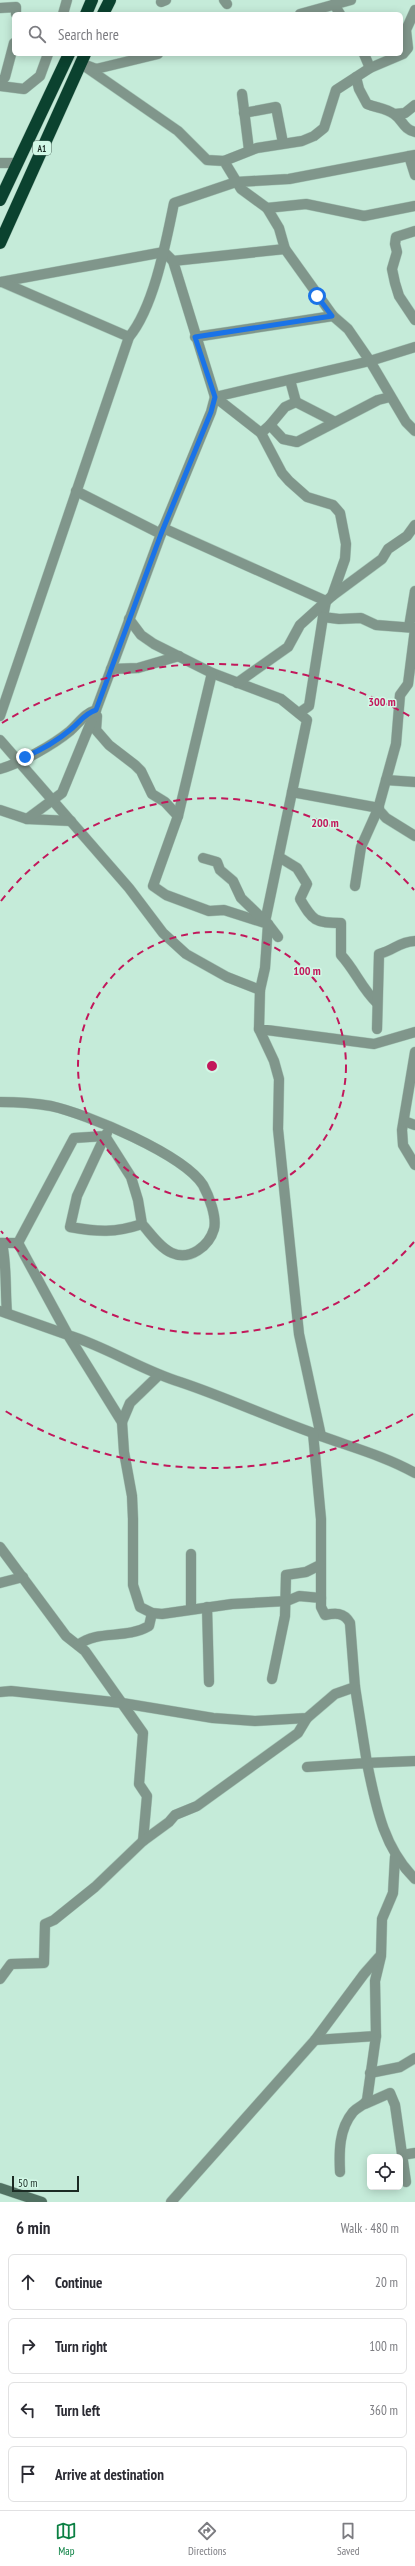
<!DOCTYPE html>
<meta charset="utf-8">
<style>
body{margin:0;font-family:"PT Sans Narrow",sans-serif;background:#f2f2f3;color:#2b2b33}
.controls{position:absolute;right:12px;bottom:12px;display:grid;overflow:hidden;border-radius:6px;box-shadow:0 2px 10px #0003}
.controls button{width:36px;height:36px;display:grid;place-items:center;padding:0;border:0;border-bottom:1px solid #e1e1e2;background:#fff;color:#2b2b33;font:20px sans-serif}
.scale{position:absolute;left:12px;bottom:10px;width:67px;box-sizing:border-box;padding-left:4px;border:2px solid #1b2a23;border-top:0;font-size:11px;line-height:14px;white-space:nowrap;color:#1b2a23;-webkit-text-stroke:3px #d2f8e6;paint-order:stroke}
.stop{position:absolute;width:12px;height:12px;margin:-9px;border:3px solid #1a73e8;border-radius:50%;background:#fff}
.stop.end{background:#1a73e8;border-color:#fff;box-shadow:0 1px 4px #0008}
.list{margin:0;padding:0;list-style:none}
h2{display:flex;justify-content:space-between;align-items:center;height:52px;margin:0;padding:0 16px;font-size:17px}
h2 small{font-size:13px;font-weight:400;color:#7c7c81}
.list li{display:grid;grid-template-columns:26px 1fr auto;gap:12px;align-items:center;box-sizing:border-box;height:56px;margin:0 8px 8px;padding:0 8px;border:1px solid #e1e1e2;border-radius:6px}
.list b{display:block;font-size:15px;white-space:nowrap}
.list em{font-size:13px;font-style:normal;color:#7c7c81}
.icon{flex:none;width:22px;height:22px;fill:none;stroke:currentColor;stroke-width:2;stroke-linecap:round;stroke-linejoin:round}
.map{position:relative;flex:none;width:415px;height:2202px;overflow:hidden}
.search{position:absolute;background:#fff;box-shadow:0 2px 10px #0003;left:12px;right:12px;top:12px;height:44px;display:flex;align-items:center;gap:10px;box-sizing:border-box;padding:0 14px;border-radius:6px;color:#7c7c81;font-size:15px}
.sheet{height:308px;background:#fff}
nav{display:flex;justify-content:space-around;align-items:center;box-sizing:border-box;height:56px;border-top:1px solid #e1e1e2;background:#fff;font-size:11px;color:#7c7c81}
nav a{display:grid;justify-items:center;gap:2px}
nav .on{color:#0b8043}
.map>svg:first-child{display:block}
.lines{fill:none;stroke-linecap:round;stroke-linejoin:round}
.street-casing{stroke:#a6c8b8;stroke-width:11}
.secondary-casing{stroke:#a6c8b8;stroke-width:11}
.highway-casing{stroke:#a6c8b8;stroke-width:13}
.street{stroke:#80968b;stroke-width:10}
.secondary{stroke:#517162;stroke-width:10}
.highway{stroke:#0b422f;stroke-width:12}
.route{stroke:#1a73e8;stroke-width:5}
.ring{fill:none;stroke:#c2185b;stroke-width:2;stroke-dasharray:7 5}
.labels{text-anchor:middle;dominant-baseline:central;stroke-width:3;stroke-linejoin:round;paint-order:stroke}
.shield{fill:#d2f8e6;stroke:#52685e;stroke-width:1}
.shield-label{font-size:9px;font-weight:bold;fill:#1b2a23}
.centre{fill:#c2185b;stroke:#d2f8e6;stroke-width:2}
.ring-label{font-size:12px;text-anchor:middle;font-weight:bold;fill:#c2185b;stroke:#d2f8e6;stroke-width:3;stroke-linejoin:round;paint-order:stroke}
</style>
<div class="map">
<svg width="415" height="2202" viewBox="0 0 415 2202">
<rect width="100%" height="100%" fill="#c5ebd9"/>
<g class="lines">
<g class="street-casing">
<g id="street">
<polyline points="224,0 227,4"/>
<polyline points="161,2 166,0"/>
<polyline points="334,4 340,14"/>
<polyline points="0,8 16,7 16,14"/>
<polyline points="63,14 67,0"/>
<polyline points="300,14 351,0"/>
<polyline points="364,54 370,68"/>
<polyline points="80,63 178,131 207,160 224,161 241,189 267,208 279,228 285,249 333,316 348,329 370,361 406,422 415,431"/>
<polyline points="88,66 96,69 158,54"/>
<path d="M356,77L359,89L367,104C377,108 386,108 394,114C403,120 403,129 415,132"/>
<polyline points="0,83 5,77 14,43"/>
<polyline points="0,86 24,89 40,76 48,54"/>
<polyline points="242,94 249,150"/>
<polyline points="244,113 276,107 283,143"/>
<polyline points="395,114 405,113 415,105"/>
<polyline points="409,156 415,175"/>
<polyline points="224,161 257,148 302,141 314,136 324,128 336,90 370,68 403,54 408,48 406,30 415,10"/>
<polyline points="0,163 18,163"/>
<polyline points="267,208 306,204 364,216 415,206"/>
<polyline points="415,231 396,237 395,244 397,252 392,269 395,283 399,296 415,320"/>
<polyline points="164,252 173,261 215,397 261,433 282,473 289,481 307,497 333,505 340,513 346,544 345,559 332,596"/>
<polyline points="173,261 285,249"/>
<polyline points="0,282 164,252"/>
<polyline points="2,282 129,337"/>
<polyline points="195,337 333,316"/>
<polyline points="215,397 370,361 415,347"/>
<polyline points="296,402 335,422"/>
<polyline points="270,425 285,407 296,402 290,380"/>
<polyline points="261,433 270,425 283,439 297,442 378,400 390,397"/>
<polyline points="76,491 161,534"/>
<polyline points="163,528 326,601"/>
<polyline points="326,601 323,617 339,619 361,618 376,625 415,628"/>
<polyline points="129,619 141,635 154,644 212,673 281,699 307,720 265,922"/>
<polyline points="409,627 415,591"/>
<polyline points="111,669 138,668 179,656"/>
<polyline points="212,673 178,816 153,886 166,895 209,911 224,910 268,924 265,968 260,990 259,1029 374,1044 415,1032"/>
<polyline points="237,683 288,647 300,625 332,596 382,559 388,549 407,536 415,525"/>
<polyline points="299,713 309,706 323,617"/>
<path d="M0,716L129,337C154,307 166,242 174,203L236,182L289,179L415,155"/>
<polyline points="97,716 96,730 109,745 135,765 141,771 152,794 165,802 178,816"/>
<polyline points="0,740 129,888 163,933 186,954 227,977 260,990"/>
<path d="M0,769C21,763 53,745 70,731C79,723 85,713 96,710"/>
<polyline points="386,780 415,782"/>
<polyline points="292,792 379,808"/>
<polyline points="378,809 386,818 415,836"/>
<polyline points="0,810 27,819 71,821"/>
<polyline points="27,819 62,793 96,710 161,534 211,412 215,397"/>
<path d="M279,857L297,868L307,884L300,899C313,921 315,923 341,923V955C355,970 362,989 377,1003"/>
<polyline points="203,858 217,862 220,870 233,881 241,898 268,924 278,937"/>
<polyline points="355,886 361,847 378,809 396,744 400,695 408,684 415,629"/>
<polyline points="259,1029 274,1061 279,1079 278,1129 299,1334 321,1436"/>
<path d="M377,1029L379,954C395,950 398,942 415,941"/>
<polyline points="415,1052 402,1130 403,1145 415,1165"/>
<path d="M0,1102C18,1102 34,1103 51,1106C87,1114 183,1154 203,1185C209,1196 217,1217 214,1229C209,1246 190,1261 172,1253C160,1248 151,1234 142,1224C115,1233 98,1232 70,1227L77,1196L105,1136L131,1177L138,1200L142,1224"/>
<polyline points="404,1121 415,1125"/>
<path d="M0,1243H18L68,1335C107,1347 141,1370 180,1382C225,1397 268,1417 313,1433C347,1446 383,1455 415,1473"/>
<path d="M2,1243C7,1266 5,1289 7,1313"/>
<polyline points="18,1243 74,1138 105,1136 107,1133"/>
<polyline points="0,1311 68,1335 122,1422 124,1452 132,1496 133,1519 133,1585 140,1607 152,1613 162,1614 232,1604 287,1601 299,1596 321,1598"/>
<polyline points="122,1422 130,1403 159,1375"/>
<path d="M313,1433L321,1519V1607L325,1615C335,1613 344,1612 350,1623L355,1687"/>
<polyline points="0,1547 66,1636 85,1651 143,1733 139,1784 147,1796 143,1841"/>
<polyline points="191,1554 191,1609"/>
<polyline points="0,1583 23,1577"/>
<polyline points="207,1607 209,1682"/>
<path d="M78,1645C99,1629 125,1640 149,1626L152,1613"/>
<polyline points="272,1679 285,1616 286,1575 306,1572 320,1565"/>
<polyline points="0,1692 11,1691 122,1703 213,1718 255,1721 307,1718 335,1694 355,1687 367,1763 415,1761"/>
<path d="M307,1767L367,1763C376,1806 383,1847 415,1879"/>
<polyline points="0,1979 11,1964 44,1963 45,1924 54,1920 95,1887 143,1841 169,1822 175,1815 197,1806 298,1733 307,1718"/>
<polyline points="315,2040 376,2036"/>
<polyline points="370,2073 400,2067 415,2058"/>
<polyline points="365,2104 390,2093 395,2105 406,2182"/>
<polyline points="402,2155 415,2153"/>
<path d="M340,2172C339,2151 339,2129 353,2112C357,2107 364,2106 367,2100L376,2036L375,1981L381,1956L382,1919L393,1893L395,1857"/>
<polyline points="171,2202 315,2040 364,1974 379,1957"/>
</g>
</g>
<g class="secondary-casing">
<polyline id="secondary" points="0,2188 42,2202"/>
</g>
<g class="highway-casing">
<g id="highway">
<polyline points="86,14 92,0"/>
<polyline points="103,14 110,0"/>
<polyline points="0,200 69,54"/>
<polyline points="0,243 85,54"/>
</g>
</g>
<use href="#street" class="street"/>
<use href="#secondary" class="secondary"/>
<use href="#highway" class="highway"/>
</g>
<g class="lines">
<path class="route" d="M25,757C41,750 57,741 70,730C79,723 85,713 96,710L161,534L211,412L215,397L195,337L332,316L317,296"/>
</g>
<g class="ring">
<circle cx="212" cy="1066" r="134"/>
<path d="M414 1242A268 268 0 0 1 1 1231M1 901A268 268 0 0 1 414 890"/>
<path d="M413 1414A402 402 0 0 1 2 1409M2 723A402 402 0 0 1 413 718"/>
</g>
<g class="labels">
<rect class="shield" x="33" y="141" width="18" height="14" rx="3"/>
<g class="shield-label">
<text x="42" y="148">A1</text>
</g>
</g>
<circle cx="212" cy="1066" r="6" class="centre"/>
<g class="ring-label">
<text x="382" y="706">300 m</text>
<text x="325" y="827">200 m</text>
<text x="307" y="975">100 m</text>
</g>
</svg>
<div class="controls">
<button><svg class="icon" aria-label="locate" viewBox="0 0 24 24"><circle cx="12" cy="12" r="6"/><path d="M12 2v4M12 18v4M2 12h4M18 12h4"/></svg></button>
</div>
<div class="scale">50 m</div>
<div class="stop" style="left:317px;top:296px"></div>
<div class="stop end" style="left:25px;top:757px"></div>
<div class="search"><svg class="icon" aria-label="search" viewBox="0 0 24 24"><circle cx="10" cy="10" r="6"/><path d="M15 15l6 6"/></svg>Search here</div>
</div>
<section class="sheet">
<h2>6 min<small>Walk · 480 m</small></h2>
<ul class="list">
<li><svg class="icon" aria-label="ahead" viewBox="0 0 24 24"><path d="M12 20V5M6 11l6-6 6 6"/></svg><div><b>Continue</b></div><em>20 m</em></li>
<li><svg class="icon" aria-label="right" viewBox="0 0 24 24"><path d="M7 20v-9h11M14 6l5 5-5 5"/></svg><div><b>Turn right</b></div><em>100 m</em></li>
<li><svg class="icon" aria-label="left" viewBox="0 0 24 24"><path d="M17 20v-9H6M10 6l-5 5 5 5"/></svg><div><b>Turn left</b></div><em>360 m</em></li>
<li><svg class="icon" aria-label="arrive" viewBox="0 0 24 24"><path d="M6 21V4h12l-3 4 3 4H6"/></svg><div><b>Arrive at destination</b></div></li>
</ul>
</section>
<nav>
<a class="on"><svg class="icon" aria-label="map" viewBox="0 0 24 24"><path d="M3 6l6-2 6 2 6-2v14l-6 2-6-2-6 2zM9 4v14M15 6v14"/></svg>Map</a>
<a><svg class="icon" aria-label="directions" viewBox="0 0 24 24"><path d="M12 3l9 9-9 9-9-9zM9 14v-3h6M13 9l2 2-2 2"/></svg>Directions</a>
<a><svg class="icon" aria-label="saved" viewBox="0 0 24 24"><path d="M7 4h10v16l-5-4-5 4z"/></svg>Saved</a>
</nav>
